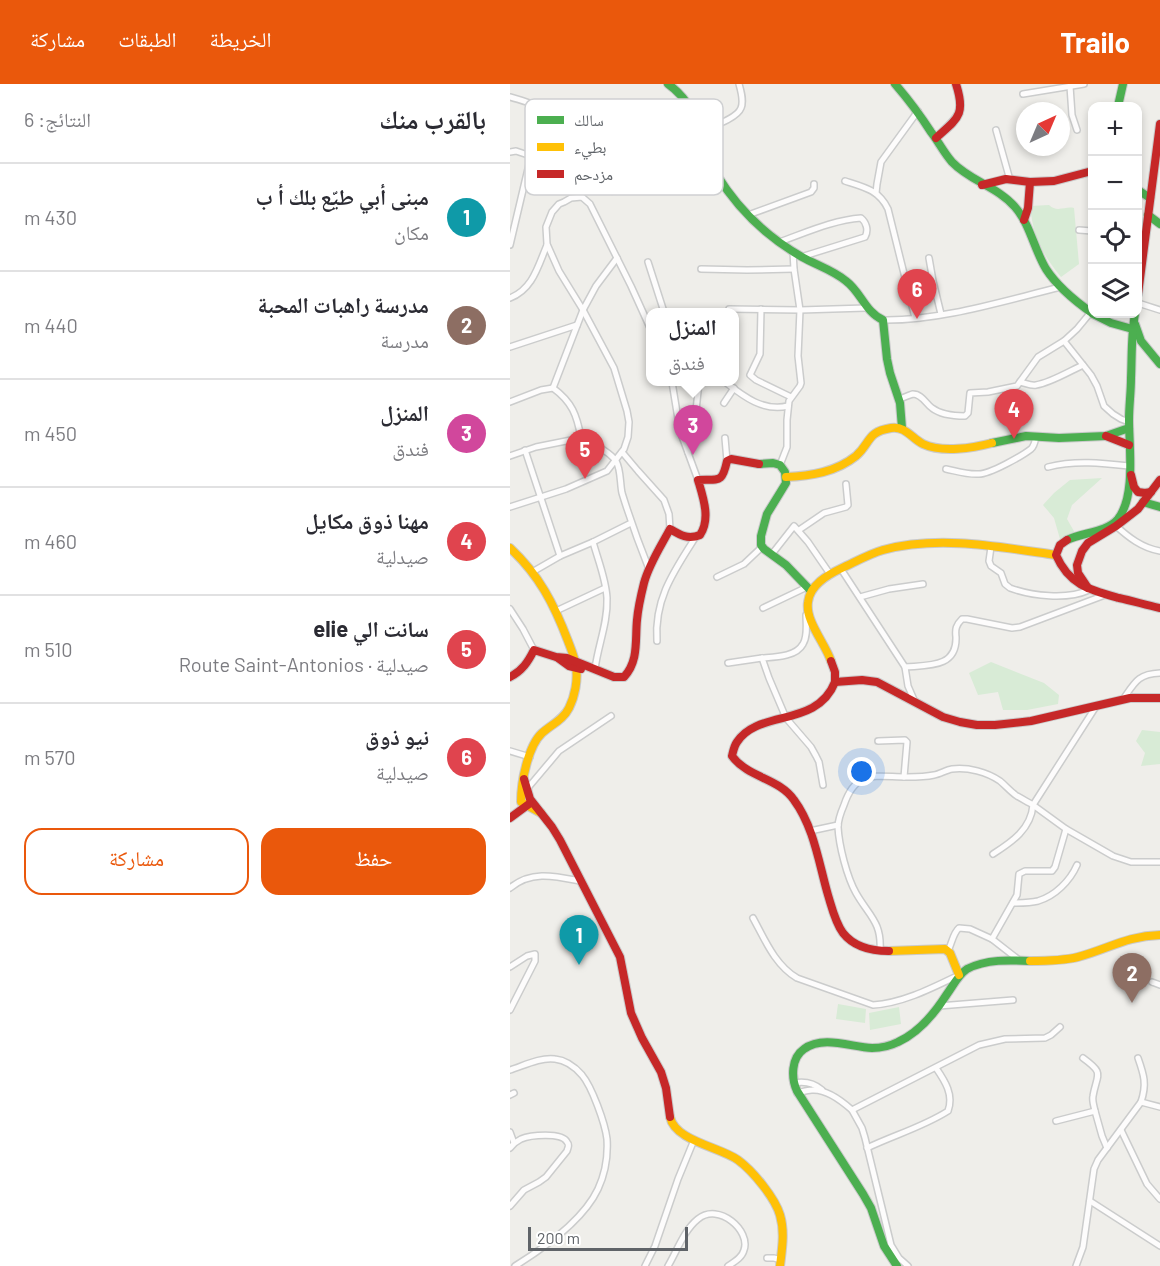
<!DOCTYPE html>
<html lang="ar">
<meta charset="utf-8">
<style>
body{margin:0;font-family:Barlow,"Noto Naskh Arabic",sans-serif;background:#f2f2f3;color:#2b2b33;direction:rtl}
.controls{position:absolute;right:18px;top:18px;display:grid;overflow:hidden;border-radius:12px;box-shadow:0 3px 9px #0003}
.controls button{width:54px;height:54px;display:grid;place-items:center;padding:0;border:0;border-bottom:2px solid #e1e1e2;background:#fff;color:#2b2b33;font:30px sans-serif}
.compass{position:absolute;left:506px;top:18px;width:54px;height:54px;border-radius:50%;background:#fff;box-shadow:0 3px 9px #0003;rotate:44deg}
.scale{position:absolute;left:18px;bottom:15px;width:160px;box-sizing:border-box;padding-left:6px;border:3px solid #5f6368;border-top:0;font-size:16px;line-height:21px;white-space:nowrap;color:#5f6368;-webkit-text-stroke:4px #fff;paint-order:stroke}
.you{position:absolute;left:352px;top:688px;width:21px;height:21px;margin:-15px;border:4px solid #fff;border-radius:50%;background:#1a73e8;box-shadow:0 0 0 9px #1a73e833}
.badge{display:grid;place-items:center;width:39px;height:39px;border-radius:50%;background:#ea580c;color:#fff;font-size:20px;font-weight:700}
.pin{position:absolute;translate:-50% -50px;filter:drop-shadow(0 2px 3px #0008)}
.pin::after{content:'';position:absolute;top:32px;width:21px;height:18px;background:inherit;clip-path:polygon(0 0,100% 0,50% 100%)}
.popup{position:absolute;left:136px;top:224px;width:93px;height:78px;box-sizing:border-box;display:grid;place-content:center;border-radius:12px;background:#fff;filter:drop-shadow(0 2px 4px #0005);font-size:20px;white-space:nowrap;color:#7c7c81}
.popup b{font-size:22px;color:#2b2b33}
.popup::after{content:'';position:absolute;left:50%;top:100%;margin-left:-12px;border:12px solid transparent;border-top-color:#fff}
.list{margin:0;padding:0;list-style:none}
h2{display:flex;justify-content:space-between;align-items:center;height:78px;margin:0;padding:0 24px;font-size:26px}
h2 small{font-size:20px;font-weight:400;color:#7c7c81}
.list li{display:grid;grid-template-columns:39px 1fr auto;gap:18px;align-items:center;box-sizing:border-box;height:108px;padding:0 24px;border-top:2px solid #e1e1e2}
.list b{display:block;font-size:22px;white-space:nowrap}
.list p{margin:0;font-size:20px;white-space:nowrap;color:#7c7c81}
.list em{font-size:20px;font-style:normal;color:#7c7c81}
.actions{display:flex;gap:12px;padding:18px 24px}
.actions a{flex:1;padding:14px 0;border:2px solid #ea580c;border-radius:18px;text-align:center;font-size:21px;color:#ea580c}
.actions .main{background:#ea580c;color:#fff}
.icon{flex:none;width:33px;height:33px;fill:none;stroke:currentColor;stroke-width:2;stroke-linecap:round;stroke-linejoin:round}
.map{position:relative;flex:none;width:650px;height:1182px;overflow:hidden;direction:ltr}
header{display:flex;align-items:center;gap:36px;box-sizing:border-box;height:84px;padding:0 30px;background:#ea580c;color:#fff}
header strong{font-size:28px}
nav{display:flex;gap:33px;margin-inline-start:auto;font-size:21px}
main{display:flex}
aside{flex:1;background:#fff}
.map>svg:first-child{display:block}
.green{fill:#d8ebd6}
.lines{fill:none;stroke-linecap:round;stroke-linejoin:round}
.street-casing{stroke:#cbcccc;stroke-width:8}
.fast-casing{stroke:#cacacb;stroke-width:10}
.slow-casing{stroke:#cacacb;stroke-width:10}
.jam-casing{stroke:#cacacb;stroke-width:10}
.street{stroke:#fdfcfc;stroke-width:5}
.fast{stroke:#4caf50;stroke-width:8}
.slow{stroke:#ffc107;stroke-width:8}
.jam{stroke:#c62828;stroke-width:8}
.key{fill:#fff;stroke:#cfd0d2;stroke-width:1.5}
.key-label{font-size:16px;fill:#5f6368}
</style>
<header>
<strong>Trailo</strong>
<nav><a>الخريطة</a><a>الطبقات</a><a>مشاركة</a></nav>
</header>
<main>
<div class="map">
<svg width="650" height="1182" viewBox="0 0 650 1182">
<rect width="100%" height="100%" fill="#efeeea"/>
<g class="green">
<path d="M539,121C547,129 555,122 564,124L569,180L551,193C532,170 523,152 520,122Z"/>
<polygon points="592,394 562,421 557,435 565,449 550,455 544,434 533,421 544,409 560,396"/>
<polygon points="481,578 534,599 549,611 548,620 517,626 493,626 488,608 468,611 459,589"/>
<polygon points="632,646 650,648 650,680 631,682 635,669 626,657"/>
<polygon points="328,920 356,925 355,939 326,935"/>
<polygon points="389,923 391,940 360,946 359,929"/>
</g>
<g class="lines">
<g class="street-casing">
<g id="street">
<polyline points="560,2 562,31 567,46"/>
<polyline points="513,10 574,0"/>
<path d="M0,13C12,16 24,21 36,24C55,31 77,35 91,50C104,65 94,79 118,84L121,82L123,72"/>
<polyline points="486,46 500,96"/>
<path d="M189,48C200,43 227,35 231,24C234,17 231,7 229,0"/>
<polyline points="0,68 6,67 21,72 0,161"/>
<polyline points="21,72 83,87 105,79"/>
<polyline points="85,87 102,107"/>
<path d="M335,97C354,103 369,106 378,125L405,234"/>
<polyline points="366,109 367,100 371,78 408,27"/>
<polyline points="238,131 301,108 304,104 304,100"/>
<polyline points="569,146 582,147"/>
<path d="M269,158C295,149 323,136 351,134C356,138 359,146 355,153L291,173"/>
<polyline points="419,174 423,197 431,230"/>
<polyline points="138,178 154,228"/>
<polyline points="191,185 237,186 284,185"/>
<path d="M0,214C23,205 28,182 37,161"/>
<polyline points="628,219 650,226"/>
<polyline points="219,225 290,226 356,224"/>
<polyline points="251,225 250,270 240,291 246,296 281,313"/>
<path d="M373,236C431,237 496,216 551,203"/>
<polyline points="554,257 581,291 587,302 594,322 603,330 611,335 619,338"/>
<polyline points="0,263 67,241"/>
<polyline points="162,298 170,347 188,396"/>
<path d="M215,298C233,312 253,328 278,322"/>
<path d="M510,298C515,299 521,302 526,301C540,299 560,287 573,281"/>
<polyline points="43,304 73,226 86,202 107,174"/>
<path d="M389,315C393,314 399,311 403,310C412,310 416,320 422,324C431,331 444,332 455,332L458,329L460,309L478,308L507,302L528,273L554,257L567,245L581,228"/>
<path d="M0,318L31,306L43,304C62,318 67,331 71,354C82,360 98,366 106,377C111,385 110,400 112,409C120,435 129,460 139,485"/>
<polyline points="214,319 224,304"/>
<polyline points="215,354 217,377"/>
<polyline points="15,366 50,472 83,458 121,439"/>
<polyline points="112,368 128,387 154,416 159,430 160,445"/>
<polyline points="178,368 185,336 189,298"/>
<polyline points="0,372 26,363 71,354"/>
<polyline points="270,381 277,363 277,336 279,317 290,302 291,299 288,272 290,226 284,185 283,168"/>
<path d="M538,383C565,376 592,379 619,382"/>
<path d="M436,385C446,387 458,391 469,390C480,390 512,372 521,365C525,361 525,357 526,352"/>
<polyline points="0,423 56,405 97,387 114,365 118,353 119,338 117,327 104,284 73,226 49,187 37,160 36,143 42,128 49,120 54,118 61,114 72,113 80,120 121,202 141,246"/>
<path d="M605,441C618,453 632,464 650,467"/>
<polyline points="289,446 314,429 336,423 338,421 336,400"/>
<path d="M83,458C88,476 96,495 97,514C98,539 88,561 85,585"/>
<path d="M481,463L479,477L481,482L491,489L495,500L500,504C522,512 557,516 579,506"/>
<polyline points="262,470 284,442 298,458 320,490"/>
<polyline points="331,485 395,583 398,602 405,618"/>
<polyline points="24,487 50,472"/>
<polyline points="207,493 234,480 252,463"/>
<polyline points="350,513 379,505 413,500"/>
<polyline points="253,524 297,503"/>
<polyline points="0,525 13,545 24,566"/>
<polyline points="46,527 95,504"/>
<path d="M296,531C296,540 298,552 293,560C286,573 265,573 252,574L259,594L276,634L301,663L306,672L309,678L313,701"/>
<path d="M147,557C144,515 164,487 185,454"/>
<polyline points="218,579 252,574"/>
<path d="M395,583C418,581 447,584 446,553C445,545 446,541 452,535H457L502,544L510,543L595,511"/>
<path d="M614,614C625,598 628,590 650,589"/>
<polyline points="368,657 395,656 397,658 394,693"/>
<polyline points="0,667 20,673"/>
<polyline points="17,705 49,667 101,632"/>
<polyline points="556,745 603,772 621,778 650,778"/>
<polyline points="300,747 328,741"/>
<path d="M0,804C21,786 45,792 70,797"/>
<path d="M503,819C511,819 520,819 528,817C545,812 560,797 567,781"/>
<path d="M243,834C255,856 265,881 287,894L363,921C393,919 422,904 449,891"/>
<path d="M370,867C372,838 359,832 346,809C337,793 329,762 328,743C328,735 331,728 334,721C346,685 365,693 397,693C406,693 415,693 424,691C430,690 436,686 442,685C458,683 477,688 490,697C496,702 501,708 507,712C512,715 518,718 523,721C521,745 502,758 483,770"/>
<path d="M438,867C442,859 443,849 449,844L460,845L482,855"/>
<polyline points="509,876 482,855 507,811 509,790 515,787 542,787 545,783 556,745 523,721 585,624"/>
<polyline points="0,883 17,872 25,870 25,877 0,926"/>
<polyline points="642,898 650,901"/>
<polyline points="429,922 503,916"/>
<path d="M573,974C595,990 587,989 583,1012C582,1017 584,1022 585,1027"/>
<path d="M628,974C634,991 637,1000 631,1018"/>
<path d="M0,986C13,982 30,973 45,975C55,976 65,983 72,991C82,1003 95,1039 97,1055C98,1071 95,1090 88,1105C73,1137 34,1164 5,1182"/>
<path d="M284,999C295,997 304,999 312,1006"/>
<path d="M287,1009C292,1008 297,1006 302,1006C316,1005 332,1017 342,1026L469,961L495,955L535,954L541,951L550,943"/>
<polyline points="0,1011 4,1009"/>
<polyline points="342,1026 352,1044 355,1054 381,1161 389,1174 398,1182"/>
<polyline points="546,1037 585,1027 592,1052 597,1064"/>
<polyline points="611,1046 637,1100 650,1115"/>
<polyline points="0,1048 4,1059"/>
<path d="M0,1064C3,1060 7,1057 11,1055C20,1051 52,1048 57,1058C60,1061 58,1063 57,1067L36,1093L29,1098L14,1106L0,1122"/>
<path d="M357,1064C384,1051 413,1043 438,1027C444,1011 435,997 426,984"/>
<polyline points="580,1117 650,1162"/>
<polyline points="257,1174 264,1174 271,1176"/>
<polyline points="135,1182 145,1162 168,1095 184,1056"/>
<path d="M158,1182C167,1167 174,1146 188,1135C209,1118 241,1147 234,1166C232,1174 224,1178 218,1182"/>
<polyline points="566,1182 573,1163 584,1085 588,1076 631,1018 650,1023"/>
</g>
</g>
<g class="fast-casing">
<g id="fast">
<path d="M158,0C193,25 187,58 207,91C228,125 257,153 292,173C306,181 323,186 336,197C351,208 355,228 373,236L377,275L380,289L390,319L392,344"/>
<path d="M385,0C398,15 410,31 421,48C428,57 434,69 442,78C460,97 488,103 505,123C520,140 524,165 536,185C547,202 565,217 582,229"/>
<polyline points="608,22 613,0"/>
<polyline points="628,106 640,114"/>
<polyline points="638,131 650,140"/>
<polyline points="583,230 601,239 626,246"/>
<polyline points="625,240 631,257 650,280"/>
<polyline points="482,359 516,352 549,354 596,352 619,344"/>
<polyline points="249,380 263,379 270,381 275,388 276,399 257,430 251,452 251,461 254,465 276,481 301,507"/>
<polyline points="633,418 650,423"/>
<path d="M557,456C573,448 596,449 608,435C626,412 619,363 619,336C619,322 621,308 621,294C622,273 621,251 625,230"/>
<path d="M387,1182L374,1162L361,1124L353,1110L287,1007C281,994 281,974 294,965C313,951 341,963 362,964C371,964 380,962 388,958C410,948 425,929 437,910C443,902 448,891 457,885C476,875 500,876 520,877"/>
</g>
</g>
<g class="slow-casing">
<g id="slow">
<path d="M276,393C301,392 326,388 346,372C361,359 356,348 381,344C396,342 401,354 413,360C432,369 463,364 482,359"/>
<path d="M0,464C29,491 44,520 58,557C61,565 65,574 66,583C68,596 65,612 59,624C53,636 42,640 32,649C18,662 11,698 11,718L31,729"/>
<path d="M321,577C315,559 295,537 298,518C300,501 317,491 332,484C345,478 359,470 373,466C429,451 490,463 546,471"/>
<polyline points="379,867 435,865 440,869 449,891"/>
<path d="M520,877C536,877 552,877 568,873C598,865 617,852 650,851"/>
<path d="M160,1033C165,1057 210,1063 228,1076C243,1087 265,1114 270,1131C275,1148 272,1165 270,1182"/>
</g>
</g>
<g class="jam-casing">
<g id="jam">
<path d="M426,54C448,34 456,31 446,0"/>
<polyline points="472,101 496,95 520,98 544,97 582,87"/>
<polyline points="514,136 518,124 520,98"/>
<polyline points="628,210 650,40"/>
<polyline points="596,352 619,361"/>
<polyline points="621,391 624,403 628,408 635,409 641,408"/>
<path d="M557,456L550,461L546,471C559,501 580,506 609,514C623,517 636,521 650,524"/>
<polyline points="578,504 568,489 567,481 572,467 578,459 606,442 628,425 650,396"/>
<polyline points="48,574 59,582 71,585"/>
<polyline points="321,577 325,588 325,598 352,596 367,598 433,633 450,638 467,641 485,641 521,637 620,614 650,614"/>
<path d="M0,593C12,587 18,578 24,566L46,573L57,574L104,593H114C129,577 125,556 127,536C128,524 131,511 134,499C139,480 151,462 160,445C170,451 178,456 190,451C201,435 193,413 188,396C209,395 212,400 217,377L221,375L249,380"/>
<path d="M325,598C307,644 248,625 227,658C224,662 223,668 222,672C238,694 269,694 284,716C304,743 309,780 318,811C322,824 325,838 333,849C344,863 362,867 379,867"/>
<polyline points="14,695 20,715 42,743 50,756 110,873 121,929 132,954 151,988 156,1004 160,1033"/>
<polyline points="0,734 19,720"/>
</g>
</g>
<use href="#street" class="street"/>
<use href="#fast" class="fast"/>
<use href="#slow" class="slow"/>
<use href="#jam" class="jam"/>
</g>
<rect x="15" y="15" width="198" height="96" rx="9" class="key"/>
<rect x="27" y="32" width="27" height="8" fill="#4caf50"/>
<rect x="27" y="59" width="27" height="8" fill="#ffc107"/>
<rect x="27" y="86" width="27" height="8" fill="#c62828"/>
<g class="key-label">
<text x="64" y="42">سالك</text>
<text x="64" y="69">بطيء</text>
<text x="64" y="96">مزدحم</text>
</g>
</svg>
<div class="controls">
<button>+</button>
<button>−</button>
<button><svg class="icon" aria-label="locate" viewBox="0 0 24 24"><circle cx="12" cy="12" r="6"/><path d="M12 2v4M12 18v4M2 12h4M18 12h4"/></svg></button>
<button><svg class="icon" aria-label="layers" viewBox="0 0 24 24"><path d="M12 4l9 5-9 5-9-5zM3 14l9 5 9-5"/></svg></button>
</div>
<svg class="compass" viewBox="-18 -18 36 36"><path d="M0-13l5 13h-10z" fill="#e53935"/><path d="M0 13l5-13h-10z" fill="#7c7c81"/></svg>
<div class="scale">200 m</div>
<div class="you"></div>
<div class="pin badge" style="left:69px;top:881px;background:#0f9aa8">1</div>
<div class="pin badge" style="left:622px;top:919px;background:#8d6e63">2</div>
<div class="pin badge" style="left:183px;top:371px;background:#d1479c">3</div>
<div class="popup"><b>المنزل</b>فندق</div>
<div class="pin badge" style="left:504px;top:355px;background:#e0444e">4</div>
<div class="pin badge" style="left:75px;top:395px;background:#e0444e">5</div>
<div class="pin badge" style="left:407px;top:235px;background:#e0444e">6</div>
</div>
<aside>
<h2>بالقرب منك<small>النتائج: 6</small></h2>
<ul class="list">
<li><span class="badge" style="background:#0f9aa8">1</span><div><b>مبنى أبي طيّع بلك أ ب</b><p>مكان</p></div><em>430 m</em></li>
<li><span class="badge" style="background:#8d6e63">2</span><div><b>مدرسة راهبات المحبة</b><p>مدرسة</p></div><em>440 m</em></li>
<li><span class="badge" style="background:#d1479c">3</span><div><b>المنزل</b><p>فندق</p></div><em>450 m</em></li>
<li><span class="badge" style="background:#e0444e">4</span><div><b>مهنا ذوق مكايل</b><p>صيدلية</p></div><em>460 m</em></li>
<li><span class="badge" style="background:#e0444e">5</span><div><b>سانت الي elie</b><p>صيدلية · Route Saint-Antonios</p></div><em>510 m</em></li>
<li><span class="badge" style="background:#e0444e">6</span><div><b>نيو ذوق</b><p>صيدلية</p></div><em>570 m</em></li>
</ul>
<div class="actions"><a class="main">حفظ</a><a>مشاركة</a></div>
</aside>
</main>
